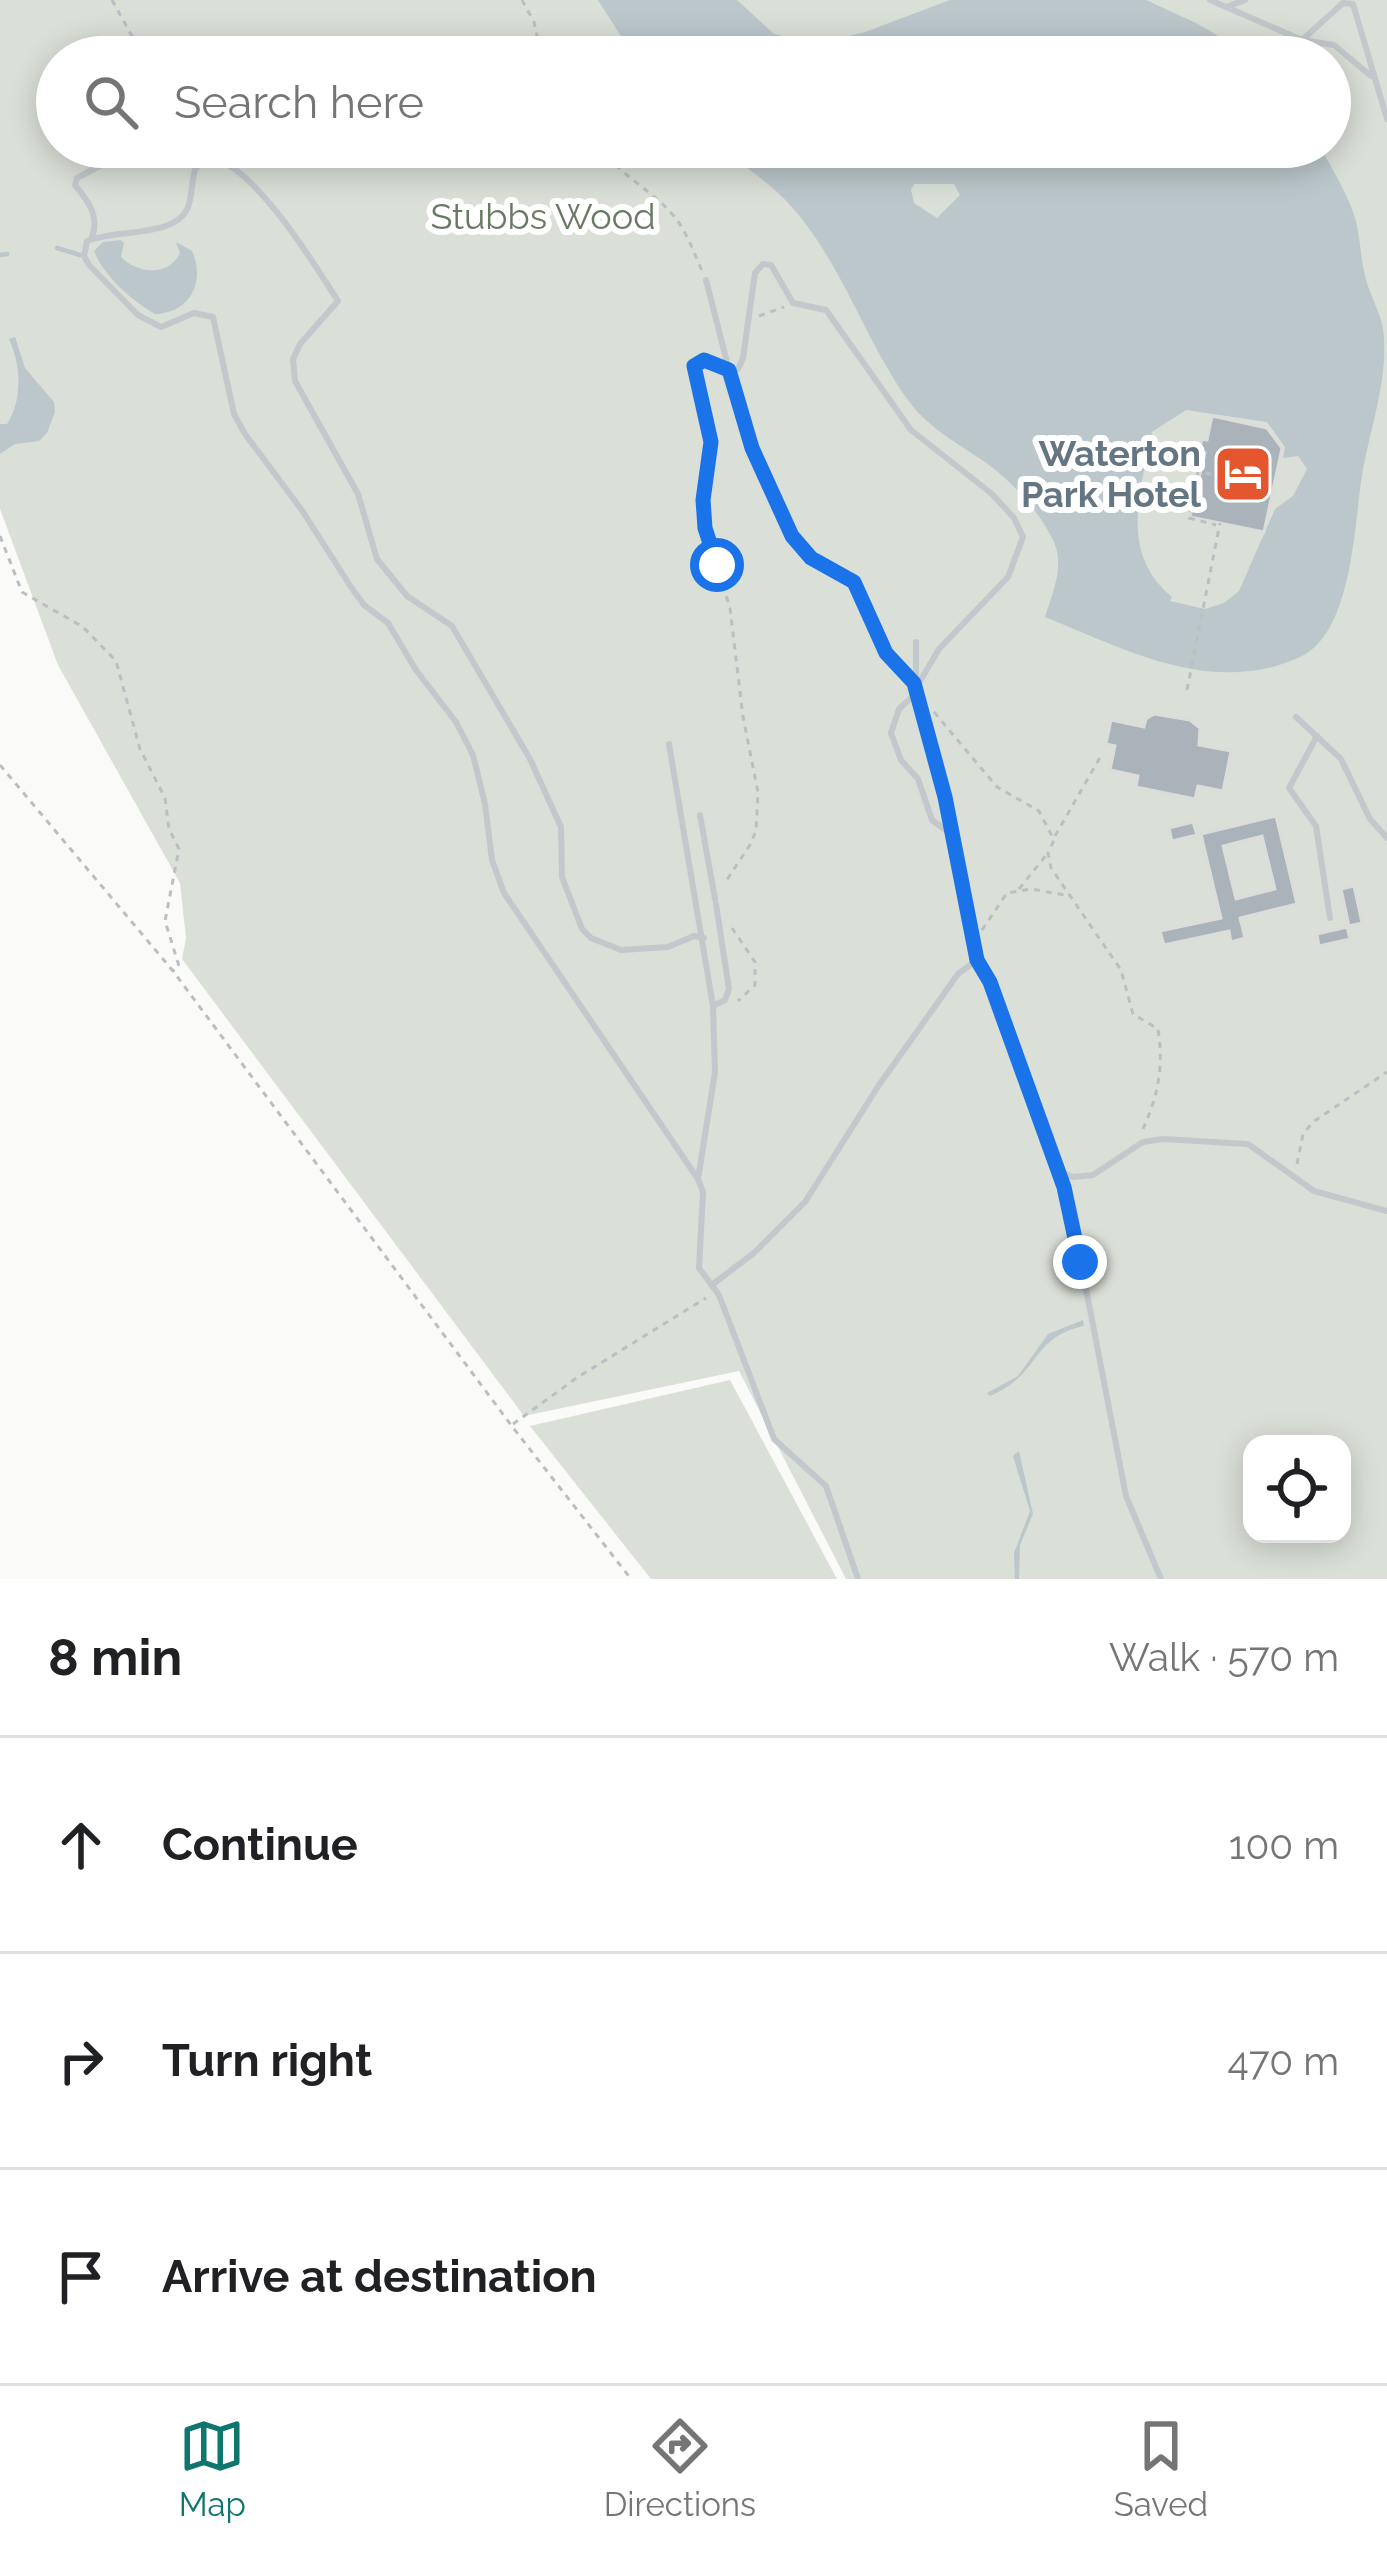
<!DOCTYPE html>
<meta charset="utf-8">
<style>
body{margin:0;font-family:Raleway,sans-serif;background:#f6f6f6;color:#202124}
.controls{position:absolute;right:36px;bottom:36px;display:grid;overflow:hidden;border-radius:24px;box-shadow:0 6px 30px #0003}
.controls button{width:108px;height:108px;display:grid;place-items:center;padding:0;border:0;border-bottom:3px solid #e0e0e0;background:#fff;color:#202124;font:60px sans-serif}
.stop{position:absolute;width:36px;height:36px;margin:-27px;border:9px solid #1a73e8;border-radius:50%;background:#fff}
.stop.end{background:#1a73e8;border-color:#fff;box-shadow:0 3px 12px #0008}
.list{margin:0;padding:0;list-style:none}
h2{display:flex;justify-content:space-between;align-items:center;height:156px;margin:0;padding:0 48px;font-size:51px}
h2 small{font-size:39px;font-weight:400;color:#757577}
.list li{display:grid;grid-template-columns:78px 1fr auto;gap:36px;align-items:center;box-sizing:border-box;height:216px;padding:0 48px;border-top:3px solid #e0e0e0}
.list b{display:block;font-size:45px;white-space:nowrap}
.list em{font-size:39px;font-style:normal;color:#757577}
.icon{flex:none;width:66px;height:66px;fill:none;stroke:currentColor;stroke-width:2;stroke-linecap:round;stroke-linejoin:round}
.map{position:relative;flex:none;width:1387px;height:1579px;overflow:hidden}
.search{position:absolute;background:#fff;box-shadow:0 6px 30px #0003;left:36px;right:36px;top:36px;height:132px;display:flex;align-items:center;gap:30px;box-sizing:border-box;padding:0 42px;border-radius:66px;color:#757577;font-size:45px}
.sheet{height:804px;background:#fff}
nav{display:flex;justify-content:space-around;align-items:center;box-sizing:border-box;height:168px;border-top:3px solid #e0e0e0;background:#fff;font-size:33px;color:#757577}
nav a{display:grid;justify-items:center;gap:6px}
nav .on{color:#0f766e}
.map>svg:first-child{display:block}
.green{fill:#dadfd7;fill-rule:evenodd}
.water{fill:#bbc7cb;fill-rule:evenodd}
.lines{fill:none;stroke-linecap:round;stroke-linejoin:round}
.stream{stroke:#bbc7cb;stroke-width:4.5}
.building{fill:#aab3b9;stroke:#dcdcda;stroke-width:3;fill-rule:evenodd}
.path{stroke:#bbbfc2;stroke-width:3;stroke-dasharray:6 6;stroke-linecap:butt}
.service{stroke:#c3c8cc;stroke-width:6}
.route{stroke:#1a73e8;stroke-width:15}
.labels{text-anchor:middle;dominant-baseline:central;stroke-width:12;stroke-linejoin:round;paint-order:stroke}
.park-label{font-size:36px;fill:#687a64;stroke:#fff}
.poi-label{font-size:36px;font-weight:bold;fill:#657683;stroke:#fff;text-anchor:end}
</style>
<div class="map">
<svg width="1387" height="1579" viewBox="0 0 1387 1579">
<rect width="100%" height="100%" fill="#fafaf8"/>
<g class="green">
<path d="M0,0H1387V1579H846L739,1371L524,1416L182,959L186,938L180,883L58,665L0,509ZM57,57H1330V147H57ZM1252,1444H1342V1534H1252Z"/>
<polygon points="730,1380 837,1579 651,1579 530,1426"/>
</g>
<g class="water">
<polygon points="598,0 737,0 774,34 818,44 865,32 950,0 1146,0 1196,23 1255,57 634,57"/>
<path d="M719,147H1320C1333,170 1349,196 1356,221C1360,239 1361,258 1365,276C1370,297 1383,316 1384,337C1387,387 1368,434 1361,482C1354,531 1351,634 1300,657C1212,697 1127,650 1045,617C1053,592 1066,563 1052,538C1039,512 1016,486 993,468C965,447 929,430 908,400C861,335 837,247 777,192C759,175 737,162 719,147ZM914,184H954L960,195L937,218L914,203L911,190ZM1186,410L1267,422L1285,447L1283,458L1298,456L1307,469L1293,496L1275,509L1239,591L1224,603L1205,609L1170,601L1172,597C1118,552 1141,491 1152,432Z"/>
<path d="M121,240L124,243L121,257C138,274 168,277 180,253L176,242L192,251C206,282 190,313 155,314C131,300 104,276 94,251L103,242Z"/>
<path d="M15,337L25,368L54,402L55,412L47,433L39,441L15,444L0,454V424H7C23,400 21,365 9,339Z"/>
<path d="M1083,1320L1084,1326C1030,1337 1042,1374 990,1396L987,1393L1018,1376L1048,1334Z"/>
<polygon points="1019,1451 1033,1514 1020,1545 1019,1579 1015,1579 1014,1553 1030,1511 1013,1456"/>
</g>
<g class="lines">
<g class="stream">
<polyline points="57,248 80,255"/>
<polyline points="0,255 7,254"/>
</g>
</g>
<g class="building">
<polygon points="1212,416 1267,428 1282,448 1264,532 1190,517 1205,453 1199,452 1202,439 1207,440"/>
<polygon points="1154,714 1190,720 1200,728 1199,745 1231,751 1223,791 1198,786 1195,799 1136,787 1138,776 1110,770 1115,746 1106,744 1111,720 1144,727 1146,719"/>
<path d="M1276,816L1297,904L1240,918L1245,938L1231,942L1229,931L1164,945L1160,931L1221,918L1201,834ZM1262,836L1275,889L1236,899L1223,846Z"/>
<polygon points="1193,822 1197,835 1172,841 1169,828"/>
<polygon points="1354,886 1362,923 1349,926 1341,889"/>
<polygon points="1347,927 1350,939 1319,946 1317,934"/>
</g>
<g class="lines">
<g class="path">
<polyline points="112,0 133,38 136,57"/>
<polyline points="522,0 534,22 542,57"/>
<path d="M600,147C621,177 655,191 677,220C688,235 695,256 703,273"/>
<polyline points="759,316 784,307"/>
<polyline points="719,366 704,360 694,366 711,442 703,482 705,528 730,608 743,717 758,792 756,831 750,845 724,884"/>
<polyline points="733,379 752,449 792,536 810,558 854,582 886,653 907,676"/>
<polyline points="1211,474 1198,472 1189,518 1216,525"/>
<polyline points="0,536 22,592 83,627 116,661 140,749 165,798 169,829 179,849 165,921 179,966 173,971"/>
<polyline points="1187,690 1220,523"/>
<path d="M934,712L997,787L1039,811L1054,840L1048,853L1051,868L1121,970L1133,1014L1158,1029C1164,1066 1158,1096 1143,1129"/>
<polyline points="0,765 173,971 511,1425 631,1579"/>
<polyline points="1055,836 1102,754"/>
<polyline points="1019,889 1047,854"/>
<polyline points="732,928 755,962 755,985 738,1001"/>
<polyline points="982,930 1007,893 1031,889 1065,895"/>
<polyline points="1297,1164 1303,1134 1313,1122 1387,1072"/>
<polyline points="513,1424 578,1377 706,1298"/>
</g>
<g class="service">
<polyline points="1210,0 1302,40 1334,45 1371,76"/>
<polyline points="1226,7 1245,0"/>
<polyline points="1302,40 1343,3 1353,4 1387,119"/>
<polyline points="150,147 196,167"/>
<path d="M92,237C100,216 88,201 75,185L77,178L136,147"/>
<polyline points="706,280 729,370 738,369 743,358 755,273 763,264 771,265 793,303 826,310 911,430 992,494 1014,518 1023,537 1008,577 939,649 916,688"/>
<polyline points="916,685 916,642"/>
<polyline points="1296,717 1341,759 1370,819 1387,838"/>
<polyline points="1317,736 1289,788 1316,826 1330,918"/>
<polyline points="669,744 713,1006 715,1072 698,1179"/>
<polyline points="700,815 715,899"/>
<polyline points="952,835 932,820 918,779 901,760 891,733 899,709 913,696 916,688 945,797 977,960 990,982 1071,1211 1126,1496 1161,1579"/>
<path d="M704,938L694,936L668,947L621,950L591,938L582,929L562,877L561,827L530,759L452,626L407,596L377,559L358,494L295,381L293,359L300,344L338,301C315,265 253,164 212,159L196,167C191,180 193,194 188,207C177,238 112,229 87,241L84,256L89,265L138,315L161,327L194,313L213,317L234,414L245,434L301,509L351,587L364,605L388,623L416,670L456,722L473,755L485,804L492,860L504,893L698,1179L703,1192L699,1268L719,1295L774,1439L826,1486L858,1579"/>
<polyline points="713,1006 725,1000 729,989 716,904"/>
<polyline points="1061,1172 1073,1177 1093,1175 1143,1142 1163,1139 1248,1144 1314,1191 1387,1211"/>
<polyline points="713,1284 754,1253 805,1202 879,1085 958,974 977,960"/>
</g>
</g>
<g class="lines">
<polyline class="route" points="717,565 705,528 703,500 711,442 694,366 704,360 729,370 752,448 792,536 811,558 854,582 886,653 914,683 945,797 977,960 990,982 1064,1187 1080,1262"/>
</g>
<defs>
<g id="hotel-square" transform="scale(3)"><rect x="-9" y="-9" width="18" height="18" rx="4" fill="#e4572e" stroke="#fff"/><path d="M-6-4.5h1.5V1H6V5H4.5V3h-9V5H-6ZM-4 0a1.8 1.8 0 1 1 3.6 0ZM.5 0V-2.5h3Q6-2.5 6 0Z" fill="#fff"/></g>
</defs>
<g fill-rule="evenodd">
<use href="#hotel-square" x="1243" y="474"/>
</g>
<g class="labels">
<g class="park-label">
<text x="543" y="216">Stubbs Wood</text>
</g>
<g class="poi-label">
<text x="1201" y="453">Waterton<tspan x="1201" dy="41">Park Hotel</tspan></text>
</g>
</g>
</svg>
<div class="controls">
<button><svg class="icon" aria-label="locate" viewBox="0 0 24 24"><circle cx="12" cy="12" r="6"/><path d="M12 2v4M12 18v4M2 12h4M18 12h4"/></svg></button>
</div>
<div class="stop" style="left:717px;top:565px"></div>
<div class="stop end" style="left:1080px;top:1262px"></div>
<div class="search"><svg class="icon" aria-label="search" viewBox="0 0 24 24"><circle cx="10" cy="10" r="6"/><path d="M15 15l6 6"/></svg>Search here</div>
</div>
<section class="sheet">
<h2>8 min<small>Walk · 570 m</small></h2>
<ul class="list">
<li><svg class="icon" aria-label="ahead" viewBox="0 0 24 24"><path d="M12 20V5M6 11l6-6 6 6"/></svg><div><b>Continue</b></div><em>100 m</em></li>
<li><svg class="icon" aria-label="right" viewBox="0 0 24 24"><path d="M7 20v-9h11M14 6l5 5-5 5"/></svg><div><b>Turn right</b></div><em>470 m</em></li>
<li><svg class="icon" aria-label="arrive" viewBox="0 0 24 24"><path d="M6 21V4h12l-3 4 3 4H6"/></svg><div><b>Arrive at destination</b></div></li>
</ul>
</section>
<nav>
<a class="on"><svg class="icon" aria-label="map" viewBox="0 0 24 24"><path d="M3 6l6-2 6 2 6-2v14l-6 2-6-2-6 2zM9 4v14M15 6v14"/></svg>Map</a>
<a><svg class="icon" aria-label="directions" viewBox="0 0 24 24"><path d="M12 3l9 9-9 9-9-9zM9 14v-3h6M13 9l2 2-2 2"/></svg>Directions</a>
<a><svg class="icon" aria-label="saved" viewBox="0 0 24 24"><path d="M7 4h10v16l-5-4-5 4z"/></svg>Saved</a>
</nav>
